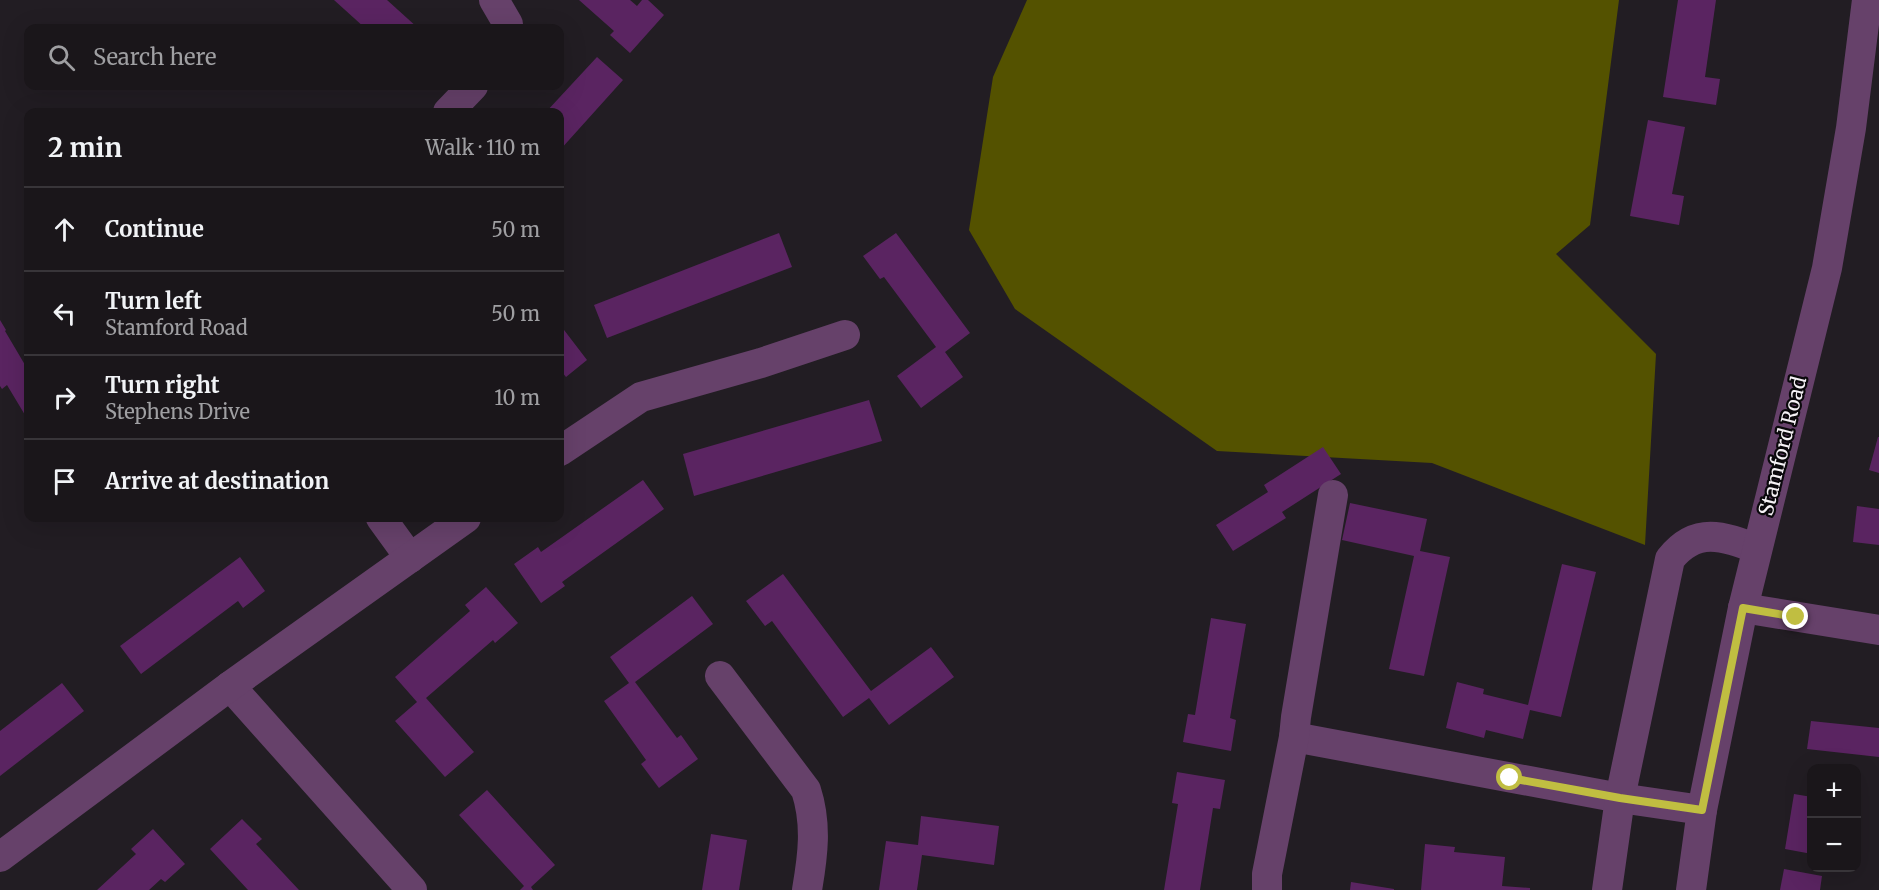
<!DOCTYPE html>
<meta charset="utf-8">
<style>
body{margin:0;font-family:Merriweather,serif;background:#231f23;color:#f1f3f6}
.controls{position:absolute;right:18px;bottom:18px;display:grid;overflow:hidden;border-radius:12px;box-shadow:0 6px 24px #0002}
.controls button{width:54px;height:54px;display:grid;place-items:center;padding:0;border:0;border-bottom:2px solid #383539;background:#1a161a;color:#f1f3f6;font:30px sans-serif}
.stop{position:absolute;width:18px;height:18px;margin:-14px;border:4px solid #c0be41;border-radius:50%;background:#fff}
.stop.end{background:#c0be41;border-color:#fff;box-shadow:0 2px 6px #0008}
.list{margin:0;padding:0;list-style:none}
h2{display:flex;justify-content:space-between;align-items:center;height:78px;margin:0;padding:0 24px;font-size:26px}
h2 small{font-size:20px;font-weight:400;color:#9f9fa2}
.list li{display:grid;grid-template-columns:39px 1fr auto;gap:18px;align-items:center;box-sizing:border-box;height:84px;padding:0 24px;border-top:2px solid #383539}
.list b{display:block;font-size:22px;white-space:nowrap}
.list p{margin:0;font-size:20px;white-space:nowrap;color:#9f9fa2}
.list em{font-size:20px;font-style:normal;color:#9f9fa2}
.icon{flex:none;width:33px;height:33px;fill:none;stroke:currentColor;stroke-width:2;stroke-linecap:round;stroke-linejoin:round}
.map{position:relative;flex:none;width:1879px;height:890px;overflow:hidden}
.search{position:absolute;background:#1a161a;box-shadow:0 6px 24px #0002;left:24px;top:24px;width:540px;height:66px;display:flex;align-items:center;gap:15px;box-sizing:border-box;padding:0 21px;border-radius:12px;color:#9f9fa2;font-size:22px}
.panel{position:absolute;background:#1a161a;box-shadow:0 6px 24px #0002;left:24px;top:108px;width:540px;height:414px;border-radius:12px}
.map>svg:first-child{display:block}
.forest{fill:#545200}
.building{fill:#5a2461}
.lines{fill:none;stroke-linecap:round;stroke-linejoin:round}
.minor{stroke:#66416a;stroke-width:30}
.route{stroke:#c0be41;stroke-width:8}
.labels{text-anchor:middle;dominant-baseline:central;stroke-width:4.5;stroke-linejoin:round;paint-order:stroke}
.street-label{font-size:20px;fill:#f6f2f6;stroke:#0a080b}
</style>
<div class="map">
<svg width="1879" height="890" viewBox="0 0 1879 890">
<rect width="100%" height="100%" fill="#221d23"/>
<polygon class="forest" points="1027,0 1619,0 1590,225 1556,254 1656,354 1645,545 1432,463 1217,451 1015,309 969,230 993,77"/>
<g class="building">
<polygon points="334,0 387,0 418,28 365,28"/>
<polygon points="579,0 630,0 637,6 642,0 648,0 664,15 630,53 610,35 614,31"/>
<polygon points="1678,0 1716,0 1705,77 1720,79 1716,105 1663,97"/>
<polygon points="597,57 623,80 560,150 560,112 546,112"/>
<polygon points="1648,120 1685,127 1672,194 1684,196 1679,225 1630,216"/>
<polygon points="779,233 792,267 607,338 594,305"/>
<polygon points="896,233 970,333 945,352 963,377 921,408 897,376 936,347 884,277 880,279 863,256"/>
<polygon points="0,320 6,330 5,331 28,370 28,420 7,385 2,389 0,386"/>
<polygon points="561,326 587,360 566,377 562,372 560,373 560,327"/>
<polygon points="869,400 882,441 694,496 683,454"/>
<polygon points="1878,437 1879,437 1879,473 1869,470"/>
<polygon points="1323,447 1341,474 1282,512 1286,518 1233,551 1216,525 1268,492 1264,485"/>
<polygon points="643,480 664,509 562,582 565,586 541,603 514,564 538,547 541,552"/>
<polygon points="1350,503 1427,519 1420,551 1450,557 1424,676 1389,669 1414,556 1342,540"/>
<polygon points="1857,506 1879,509 1879,545 1853,542"/>
<polygon points="240,557 265,591 243,608 238,601 141,674 120,646"/>
<polygon points="1562,564 1596,572 1561,717 1530,710 1523,739 1486,730 1484,738 1446,728 1457,682 1484,689 1483,694 1528,705"/>
<polygon points="783,574 871,691 931,647 954,677 889,725 869,698 843,717 772,621 765,626 746,601"/>
<polygon points="486,587 518,623 495,643 493,640 426,698 474,752 445,777 395,721 417,702 395,677 470,611 465,605"/>
<polygon points="692,596 713,624 635,682 677,738 681,735 698,759 659,788 641,764 646,760 604,701 629,683 610,657"/>
<polygon points="1211,618 1246,624 1230,718 1236,720 1231,751 1183,742 1188,714 1195,715"/>
<polygon points="62,683 84,711 0,776 0,731"/>
<polygon points="1811,721 1879,728 1879,757 1807,749"/>
<polygon points="1177,772 1225,780 1220,809 1213,808 1200,890 1164,890 1178,804 1172,803"/>
<polygon points="487,790 555,865 531,887 533,890 520,890 524,886 459,815"/>
<polygon points="1794,794 1812,797 1812,854 1785,849"/>
<polygon points="921,816 999,826 994,865 922,855 917,890 879,890 886,841 918,845"/>
<polygon points="242,819 262,839 256,844 299,890 248,890 210,849"/>
<polygon points="153,829 185,864 165,882 161,879 149,890 97,890 136,854 131,849"/>
<polygon points="711,834 747,840 739,890 702,890"/>
<polygon points="1425,844 1455,847 1454,852 1505,857 1502,886 1530,888 1530,890 1421,890"/>
<polygon points="1784,869 1822,876 1820,890 1780,890"/>
<polygon points="1351,882 1394,889 1394,890 1350,890"/>
</g>
<g class="lines">
<g class="minor">
<polyline points="494,0 508,24 508,28"/>
<polyline points="448,112 473,86"/>
<polyline points="560,451 641,397 761,363 845,335"/>
<polyline points="381,518 410,558"/>
<polyline points="1743,608 1879,630"/>
<path d="M720,676L806,790C817,824 813,855 807,890"/>
<polyline points="230,686 412,890"/>
<polyline points="1294,737 1620,798 1702,810"/>
<polyline points="0,857 230,686 466,518"/>
<polyline points="1267,890 1267,874 1294,737 1296,717 1333,495"/>
<path d="M1607,890L1620,798L1670,559C1696,526 1723,536 1757,549"/>
<polyline points="1691,890 1702,810 1743,608 1827,268 1851,128 1867,0"/>
</g>
</g>
<g class="lines">
<polyline class="route" points="1510,778 1620,798 1702,810 1743,608 1796,617"/>
</g>
<g class="labels">
<g class="street-label">
<text transform="translate(1782 446) rotate(-76)">Stamford Road</text>
</g>
</g>
</svg>
<div class="controls">
<button>+</button>
<button>−</button>
</div>
<div class="stop" style="left:1510px;top:778px"></div>
<div class="stop end" style="left:1796px;top:617px"></div>
<div class="search"><svg class="icon" aria-label="search" viewBox="0 0 24 24"><circle cx="10" cy="10" r="6"/><path d="M15 15l6 6"/></svg>Search here</div>
<section class="panel">
<h2>2 min<small>Walk · 110 m</small></h2>
<ul class="list">
<li><svg class="icon" aria-label="ahead" viewBox="0 0 24 24"><path d="M12 20V5M6 11l6-6 6 6"/></svg><div><b>Continue</b></div><em>50 m</em></li>
<li><svg class="icon" aria-label="left" viewBox="0 0 24 24"><path d="M17 20v-9H6M10 6l-5 5 5 5"/></svg><div><b>Turn left</b><p>Stamford Road</p></div><em>50 m</em></li>
<li><svg class="icon" aria-label="right" viewBox="0 0 24 24"><path d="M7 20v-9h11M14 6l5 5-5 5"/></svg><div><b>Turn right</b><p>Stephens Drive</p></div><em>10 m</em></li>
<li><svg class="icon" aria-label="arrive" viewBox="0 0 24 24"><path d="M6 21V4h12l-3 4 3 4H6"/></svg><div><b>Arrive at destination</b></div></li>
</ul>
</section>
</div>
